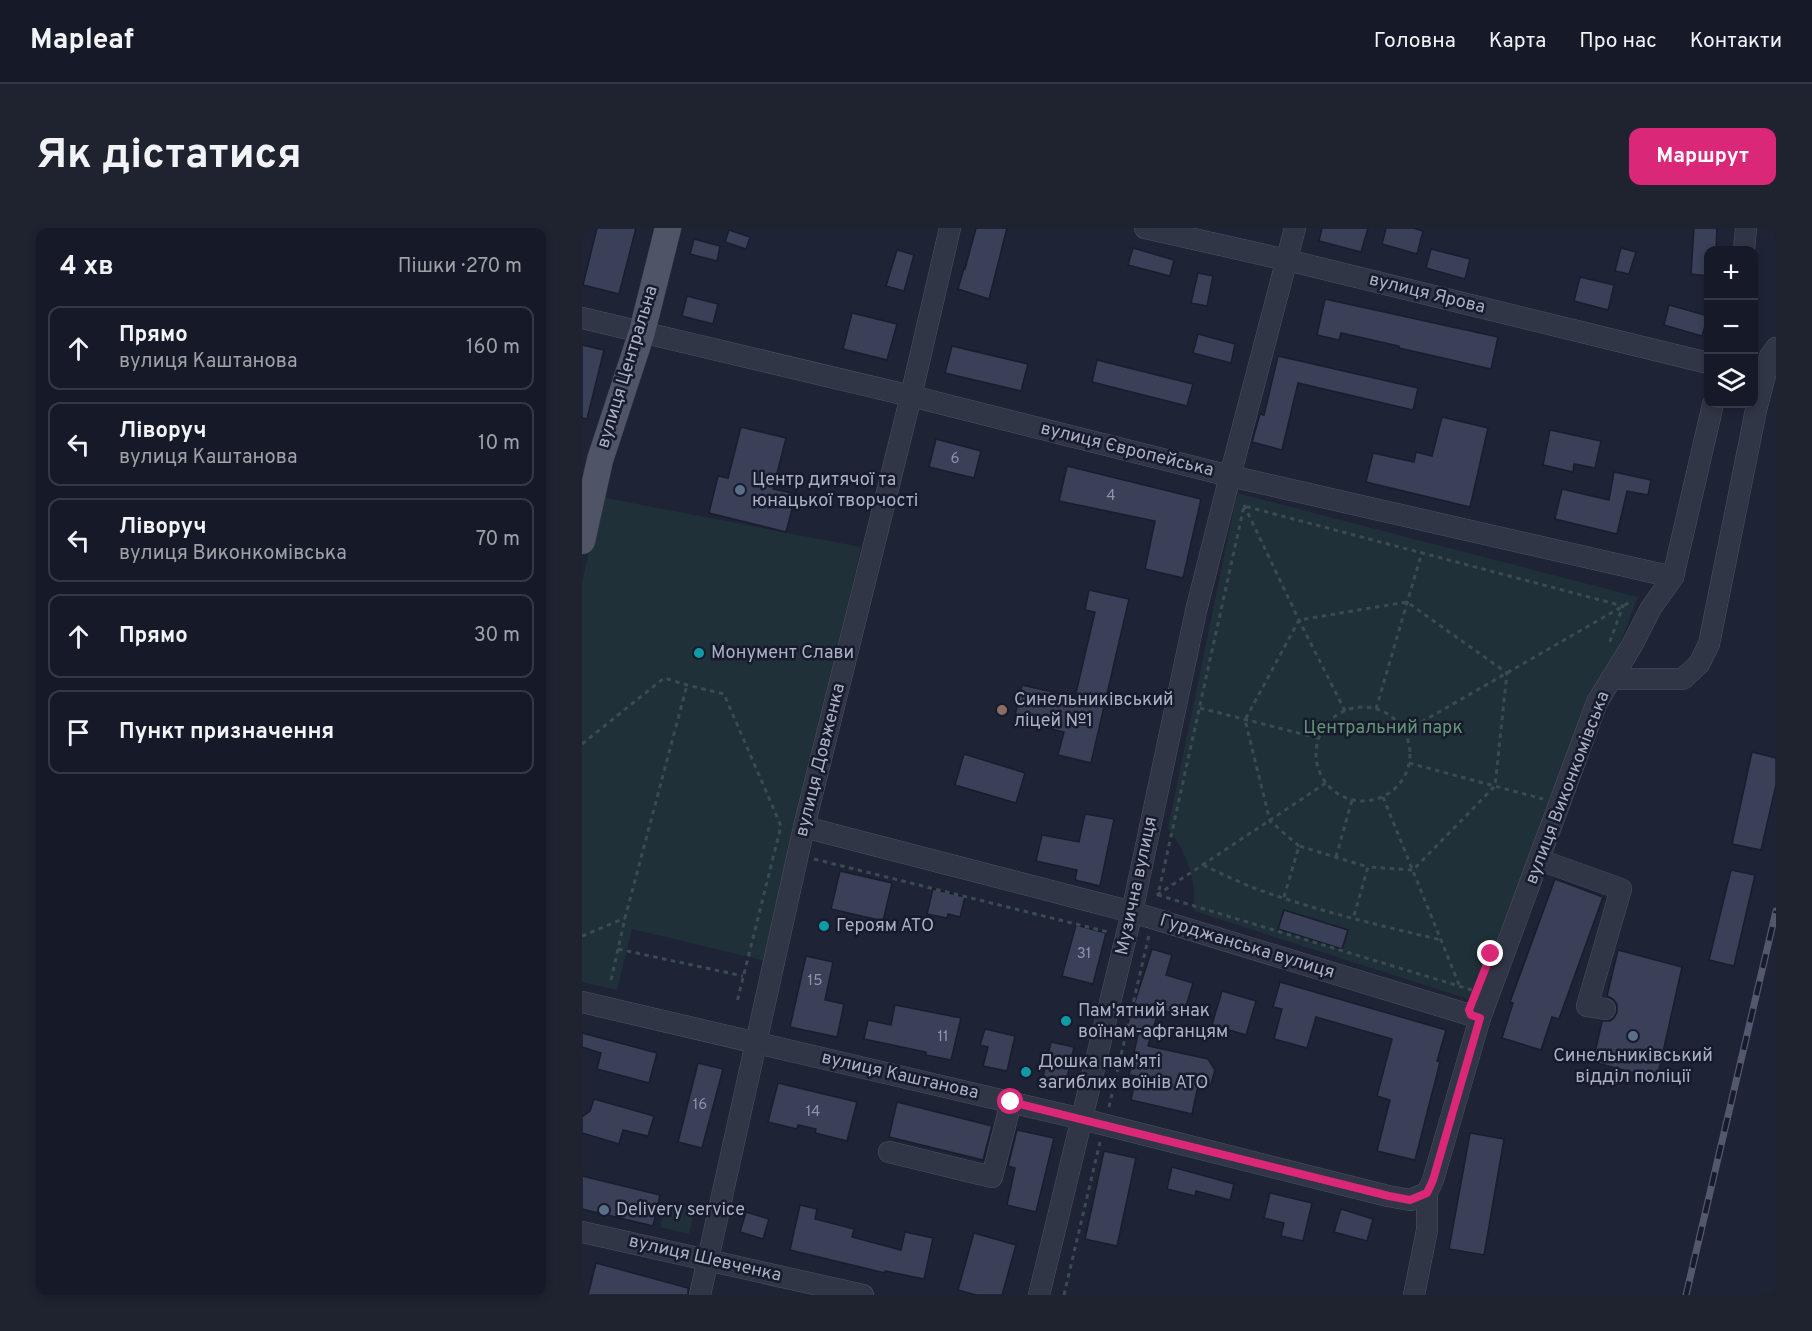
<!DOCTYPE html>
<html lang="uk">
<meta charset="utf-8">
<style>
body{margin:0;font-family:Overpass,sans-serif;background:#1f2330;color:#f1f3f6}
.controls{position:absolute;right:18px;top:18px;display:grid;overflow:hidden;border-radius:12px;box-shadow:0 3px 9px #0003}
.controls button{width:54px;height:54px;display:grid;place-items:center;padding:0;border:0;border-bottom:2px solid #353845;background:#161a28;color:#f1f3f6;font:30px sans-serif}
.stop{position:absolute;width:18px;height:18px;margin:-14px;border:4px solid #db2777;border-radius:50%;background:#fff}
.stop.end{background:#db2777;border-color:#fff;box-shadow:0 2px 6px #0008}
.list{margin:0;padding:0;list-style:none}
h2{display:flex;justify-content:space-between;align-items:center;height:78px;margin:0;padding:0 24px;font-size:26px}
h2 small{font-size:20px;font-weight:400;color:#9ea1a8}
.list li{display:grid;grid-template-columns:39px 1fr auto;gap:18px;align-items:center;box-sizing:border-box;height:84px;margin:0 12px 12px;padding:0 12px;border:2px solid #353845;border-radius:12px}
.list b{display:block;font-size:22px;white-space:nowrap}
.list p{margin:0;font-size:20px;white-space:nowrap;color:#9ea1a8}
.list em{font-size:20px;font-style:normal;color:#9ea1a8}
.icon{flex:none;width:33px;height:33px;fill:none;stroke:currentColor;stroke-width:2;stroke-linecap:round;stroke-linejoin:round}
.map{position:relative;flex:none;width:1194px;height:1067px;overflow:hidden;border-radius:12px}
header{display:flex;align-items:center;gap:36px;box-sizing:border-box;height:84px;padding:0 30px;background:#161a28;border-bottom:2px solid #353845}
header strong{font-size:28px}
nav{display:flex;gap:33px;margin-inline-start:auto;font-size:21px}
.intro{display:flex;align-items:center;justify-content:space-between;box-sizing:border-box;height:144px;padding:0 36px}
h1{margin:0;font-size:42px}
.button{padding:15px 27px;border-radius:12px;background:#db2777;color:#fff;font-size:21px;font-weight:700}
main{display:flex;gap:36px;padding:0 36px}
aside{flex:1;background:#161a28;border-radius:12px;box-shadow:0 3px 9px #0003}
.map>svg:first-child{display:block}
.green{fill:#1f3038}
.building{fill:#394058;stroke:#191d2d;stroke-width:1.5}
.lines{fill:none;stroke-linecap:round;stroke-linejoin:round}
.minor-casing{stroke:#4c5062;stroke-width:22}
.major-casing{stroke:#3a3f50;stroke-width:27}
.path{stroke:#3a4c52;stroke-width:3;stroke-dasharray:4.5 4.5;stroke-linecap:butt}
.minor{stroke:#313647;stroke-width:21}
.major{stroke:#4f5467;stroke-width:26}
.rail-casing{stroke:#52596f;stroke-width:7}
.rail{stroke:#171b2b;stroke-width:4.5;stroke-dasharray:14;stroke-linecap:butt}
.route{stroke:#db2777;stroke-width:8}
.service-dot{fill:#5c6f8a;stroke:#171b2b;stroke-width:2}
.culture-dot{fill:#0f9aa8;stroke:#171b2b;stroke-width:2}
.education-dot{fill:#8d6e63;stroke:#171b2b;stroke-width:2}
.labels{text-anchor:middle;dominant-baseline:central;stroke-width:5;stroke-linejoin:round;paint-order:stroke}
.number-label{font-size:15px;fill:#8e93aa}
.street-label{font-size:18px;fill:#aaafc5;stroke:#171b2b}
.poi-label{font-size:18px;fill:#aaafc5;stroke:#171b2b;text-anchor:start}
.park-label{font-size:18px;fill:#619677;stroke:#171b2b}
</style>
<header>
<strong>Mapleaf</strong>
<nav><a>Головна</a><a>Карта</a><a>Про нас</a><a>Контакти</a></nav>
</header>
<div class="intro"><h1>Як дістатися</h1><a class="button">Маршрут</a></div>
<main>
<aside>
<h2>4 хв<small>Пішки · 270 m</small></h2>
<ul class="list">
<li><svg class="icon" aria-label="ahead" viewBox="0 0 24 24"><path d="M12 20V5M6 11l6-6 6 6"/></svg><div><b>Прямо</b><p>вулиця Каштанова</p></div><em>160 m</em></li>
<li><svg class="icon" aria-label="left" viewBox="0 0 24 24"><path d="M17 20v-9H6M10 6l-5 5 5 5"/></svg><div><b>Ліворуч</b><p>вулиця Каштанова</p></div><em>10 m</em></li>
<li><svg class="icon" aria-label="left" viewBox="0 0 24 24"><path d="M17 20v-9H6M10 6l-5 5 5 5"/></svg><div><b>Ліворуч</b><p>вулиця Виконкомівська</p></div><em>70 m</em></li>
<li><svg class="icon" aria-label="ahead" viewBox="0 0 24 24"><path d="M12 20V5M6 11l6-6 6 6"/></svg><div><b>Прямо</b></div><em>30 m</em></li>
<li><svg class="icon" aria-label="arrive" viewBox="0 0 24 24"><path d="M6 21V4h12l-3 4 3 4H6"/></svg><div><b>Пункт призначення</b></div></li>
</ul>
</aside>
<div class="map">
<svg width="1194" height="1067" viewBox="0 0 1194 1067">
<rect width="100%" height="100%" fill="#1e2336"/>
<g class="green">
<path d="M655,265L1056,369L898,775L612,683C614,649 606,628 586,600Z"/>
<polygon points="19,269 279,319 184,733 50,701 35,762 0,754 0,355"/>
<polygon points="84,974 113,981 107,1006 78,999"/>
</g>
<g class="building">
<polygon points="15,0 54,0 37,66 1,57"/>
<polygon points="394,0 425,0 407,71 376,61 382,40 383,41"/>
<polygon points="740,0 786,0 779,24 737,13"/>
<polygon points="804,0 831,0 841,3 835,26 800,16"/>
<polygon points="1112,0 1135,0 1134,22 1126,22 1126,48 1109,46"/>
<polygon points="147,2 168,9 164,21 143,14"/>
<polygon points="112,11 138,18 135,33 108,26"/>
<polygon points="551,20 592,32 588,48 546,37"/>
<polygon points="1039,20 1054,24 1047,46 1033,43"/>
<polygon points="849,21 888,31 883,51 844,40"/>
<polygon points="315,22 332,27 322,63 304,58"/>
<polygon points="616,45 631,48 625,78 609,75"/>
<polygon points="998,49 1032,57 1026,82 992,73"/>
<polygon points="105,68 136,76 131,96 100,88"/>
<polygon points="743,71 916,109 909,141 817,120 817,118 759,105 757,112 735,107"/>
<polygon points="1087,77 1126,88 1120,108 1082,97"/>
<polygon points="270,85 315,96 305,132 261,121"/>
<polygon points="616,106 653,116 649,135 611,125"/>
<polygon points="0,117 22,122 5,191 0,190"/>
<polygon points="370,118 446,136 439,163 363,145"/>
<polygon points="696,128 836,160 831,182 716,155 700,222 670,214 678,186 682,187"/>
<polygon points="515,132 611,156 605,178 510,154"/>
<polygon points="860,189 906,200 888,279 784,254 791,225 832,234 834,224 850,228"/>
<polygon points="159,199 204,210 191,261 214,266 204,304 127,285 136,248 146,250"/>
<polygon points="968,202 1019,213 1013,240 992,236 991,244 961,237"/>
<polygon points="354,211 399,223 392,250 347,239"/>
<polygon points="485,238 619,271 601,350 563,341 573,293 477,273"/>
<polygon points="1032,244 1069,252 1066,267 1045,263 1035,306 973,291 980,261 1027,272"/>
<polygon points="507,362 547,371 509,535 476,527 482,504 432,492 440,457 493,469 513,384 503,382"/>
<polygon points="1170,524 1194,530 1194,557 1179,622 1150,616"/>
<polygon points="382,526 443,545 434,575 373,557"/>
<polygon points="503,586 532,591 518,658 493,652 495,642 454,633 460,607 497,614"/>
<polygon points="1149,642 1173,647 1152,738 1127,732"/>
<polygon points="258,643 310,655 301,693 249,681"/>
<polygon points="973,651 1021,669 977,791 970,789 959,822 920,810 931,775 928,774"/>
<polygon points="351,661 383,669 378,689 366,686 365,690 345,686"/>
<polygon points="702,682 766,702 760,721 696,701"/>
<polygon points="494,697 524,705 511,756 480,748"/>
<polygon points="570,721 590,727 584,747 611,755 601,788 577,781 566,818 626,831 633,842 629,856 615,862 610,886 549,872 554,848 547,847 557,802 545,798"/>
<polygon points="1036,722 1100,739 1075,851 1011,834 1020,793 1028,793 1032,790 1035,784 1035,776 1031,771 1025,768"/>
<polygon points="224,728 251,734 243,772 262,776 255,809 208,799"/>
<polygon points="698,754 864,802 855,833 858,834 833,932 795,923 808,872 795,868 810,811 734,789 725,820 692,811 700,781 691,779"/>
<polygon points="640,763 674,773 664,807 630,797"/>
<polygon points="313,777 379,790 369,832 344,827 344,824 282,811 286,792 309,797"/>
<polygon points="403,801 433,808 425,843 401,838 406,819 398,817"/>
<polygon points="0,805 75,825 67,855 15,841 19,825 0,819"/>
<polygon points="469,814 492,819 484,854 461,849"/>
<polygon points="116,835 141,841 120,920 96,914"/>
<polygon points="196,855 275,874 265,913 233,905 234,901 216,897 215,901 186,894"/>
<polygon points="12,871 72,888 66,908 41,902 37,916 0,905 0,889 8,883"/>
<polygon points="315,874 410,898 401,932 307,909"/>
<polygon points="435,902 472,910 454,984 425,977 433,940 426,938"/>
<polygon points="888,905 922,911 902,1027 867,1021"/>
<polygon points="522,923 554,930 535,1018 503,1011"/>
<polygon points="590,939 652,956 648,972 614,963 613,968 585,961"/>
<polygon points="0,948 78,967 71,998 0,981"/>
<polygon points="688,965 730,975 721,1013 699,1008 702,995 682,990"/>
<polygon points="218,977 235,981 233,991 272,1001 270,1009 319,1022 323,1004 351,1010 342,1051 303,1043 303,1045 208,1022"/>
<polygon points="759,981 791,991 785,1013 752,1004"/>
<polygon points="164,984 187,991 181,1011 158,1004"/>
<polygon points="392,1005 434,1017 420,1067 394,1067 376,1062"/>
<polygon points="14,1035 106,1060 106,1067 6,1067"/>
</g>
<g class="lines">
<g class="minor-casing">
<g id="minor">
<polyline points="563,0 705,32 1126,135"/>
<polyline points="1162,22 1164,0"/>
<polyline points="0,90 329,168 648,248 1091,349"/>
<polyline points="1029,451 1101,451 1117,436 1127,416 1174,182 1188,128 1194,120"/>
<polyline points="222,599 550,684 898,790"/>
<polyline points="958,632 1039,661 1005,778 1023,781"/>
<polyline points="0,774 500,891 806,968 828,972 845,965"/>
<polyline points="307,924 410,949 429,874"/>
<polyline points="0,1004 281,1067"/>
<polyline points="118,1067 222,599 329,168 368,0"/>
<polyline points="457,1067 550,684 614,383 648,248 713,0"/>
<polyline points="832,1067 845,1002 845,965 851,952 898,790 1015,474 1049,419 1069,380 1091,349 1131,176"/>
</g>
</g>
<g class="major-casing">
<polyline id="major" points="0,313 18,232 60,104 86,0"/>
</g>
<g class="path">
<polyline points="662,277 717,392 763,483"/>
<circle cx="781" cy="526" r="47"/>
<polyline points="618,480 736,510"/>
<polyline points="794,481 840,324"/>
<polyline points="824,503 1050,373"/>
<polyline points="0,516 82,450 105,457 142,466 199,598 155,774"/>
<polyline points="827,535 961,571"/>
<polyline points="801,569 878,759"/>
<polyline points="717,618 688,593 663,492 717,392 825,374 925,445 913,558 831,642 786,639"/>
<polyline points="754,629 770,572"/>
<polyline points="232,631 526,704"/>
<path d="M621,637C638,645 655,653 672,660C732,682 796,697 859,712"/>
<polyline points="575,667 744,555"/>
<polyline points="702,669 717,618 786,639 771,691"/>
<polyline points="0,708 43,690"/>
<polyline points="36,721 161,748"/>
<polyline points="29,752 43,690 105,457"/>
<polyline points="890,762 576,667 662,278 1041,378 1027,416"/>
<polyline points="527,879 567,707"/>
<polyline points="482,1067 518,914"/>
</g>
<use href="#minor" class="minor"/>
<use href="#major" class="major"/>
<g class="rail-casing">
<polyline id="rail" points="1104,1067 1194,683"/>
</g>
<use href="#rail" class="rail"/>
</g>
<g class="lines">
<polyline class="route" points="429,874 807,968 828,972 845,965 851,952 898,790 889,787 887,782 909,726"/>
</g>
<g class="service-dot">
<circle cx="158" cy="262" r="6"/>
<circle cx="1051" cy="808" r="6"/>
<circle cx="22" cy="982" r="6"/>
</g>
<g class="culture-dot">
<circle cx="117" cy="425" r="6"/>
<circle cx="242" cy="698" r="6"/>
<circle cx="484" cy="793" r="6"/>
<circle cx="444" cy="844" r="6"/>
</g>
<circle class="education-dot" cx="420" cy="482" r="6"/>
<g class="labels">
<g class="number-label">
<text x="373" y="231">6</text>
<text x="529" y="268">4</text>
<text x="502" y="726">31</text>
<text x="233" y="753">15</text>
<text x="361" y="809">11</text>
<text x="118" y="877">16</text>
<text x="231" y="884">14</text>
</g>
<g class="street-label">
<text transform="translate(845 66) rotate(14)">вулиця Ярова</text>
<text transform="translate(46 139) rotate(-73)">вулиця Центральна</text>
<text transform="translate(545 222) rotate(14)">вулиця Європейська</text>
<text transform="translate(239 532) rotate(-76)">вулиця Довженка</text>
<text transform="translate(986 560) rotate(-69)">вулиця Виконкомівська</text>
<text transform="translate(555 658) rotate(-78)">Музична вулиця</text>
<text transform="translate(665 719) rotate(17)">Гурджанська вулиця</text>
<text transform="translate(318 848) rotate(13)">вулиця Каштанова</text>
<text transform="translate(123 1031) rotate(13)">вулиця Шевченка</text>
</g>
<g class="poi-label">
<text x="170" y="252">Центр дитячої та<tspan x="170" dy="21">юнацької творчості</tspan></text>
<text x="129" y="425">Монумент Слави</text>
<text x="432" y="472">Синельниківський<tspan x="432" dy="21">ліцей №1</tspan></text>
<text x="254" y="698">Героям АТО</text>
<text x="496" y="783">Пам'ятний знак<tspan x="496" dy="21">воїнам-афганцям</tspan></text>
<text x="1051" y="828" text-anchor="middle">Синельниківський<tspan x="1051" dy="21">відділ поліції</tspan></text>
<text x="456" y="834">Дошка пам'яті<tspan x="456" dy="21">загиблих воїнів АТО</tspan></text>
<text x="34" y="982">Delivery service</text>
</g>
<g class="park-label">
<text x="801" y="500">Центральний парк</text>
</g>
</g>
</svg>
<div class="controls">
<button>+</button>
<button>−</button>
<button><svg class="icon" aria-label="layers" viewBox="0 0 24 24"><path d="M12 4l9 5-9 5-9-5zM3 14l9 5 9-5"/></svg></button>
</div>
<div class="stop" style="left:429px;top:874px"></div>
<div class="stop end" style="left:909px;top:726px"></div>
</div>
</main>
